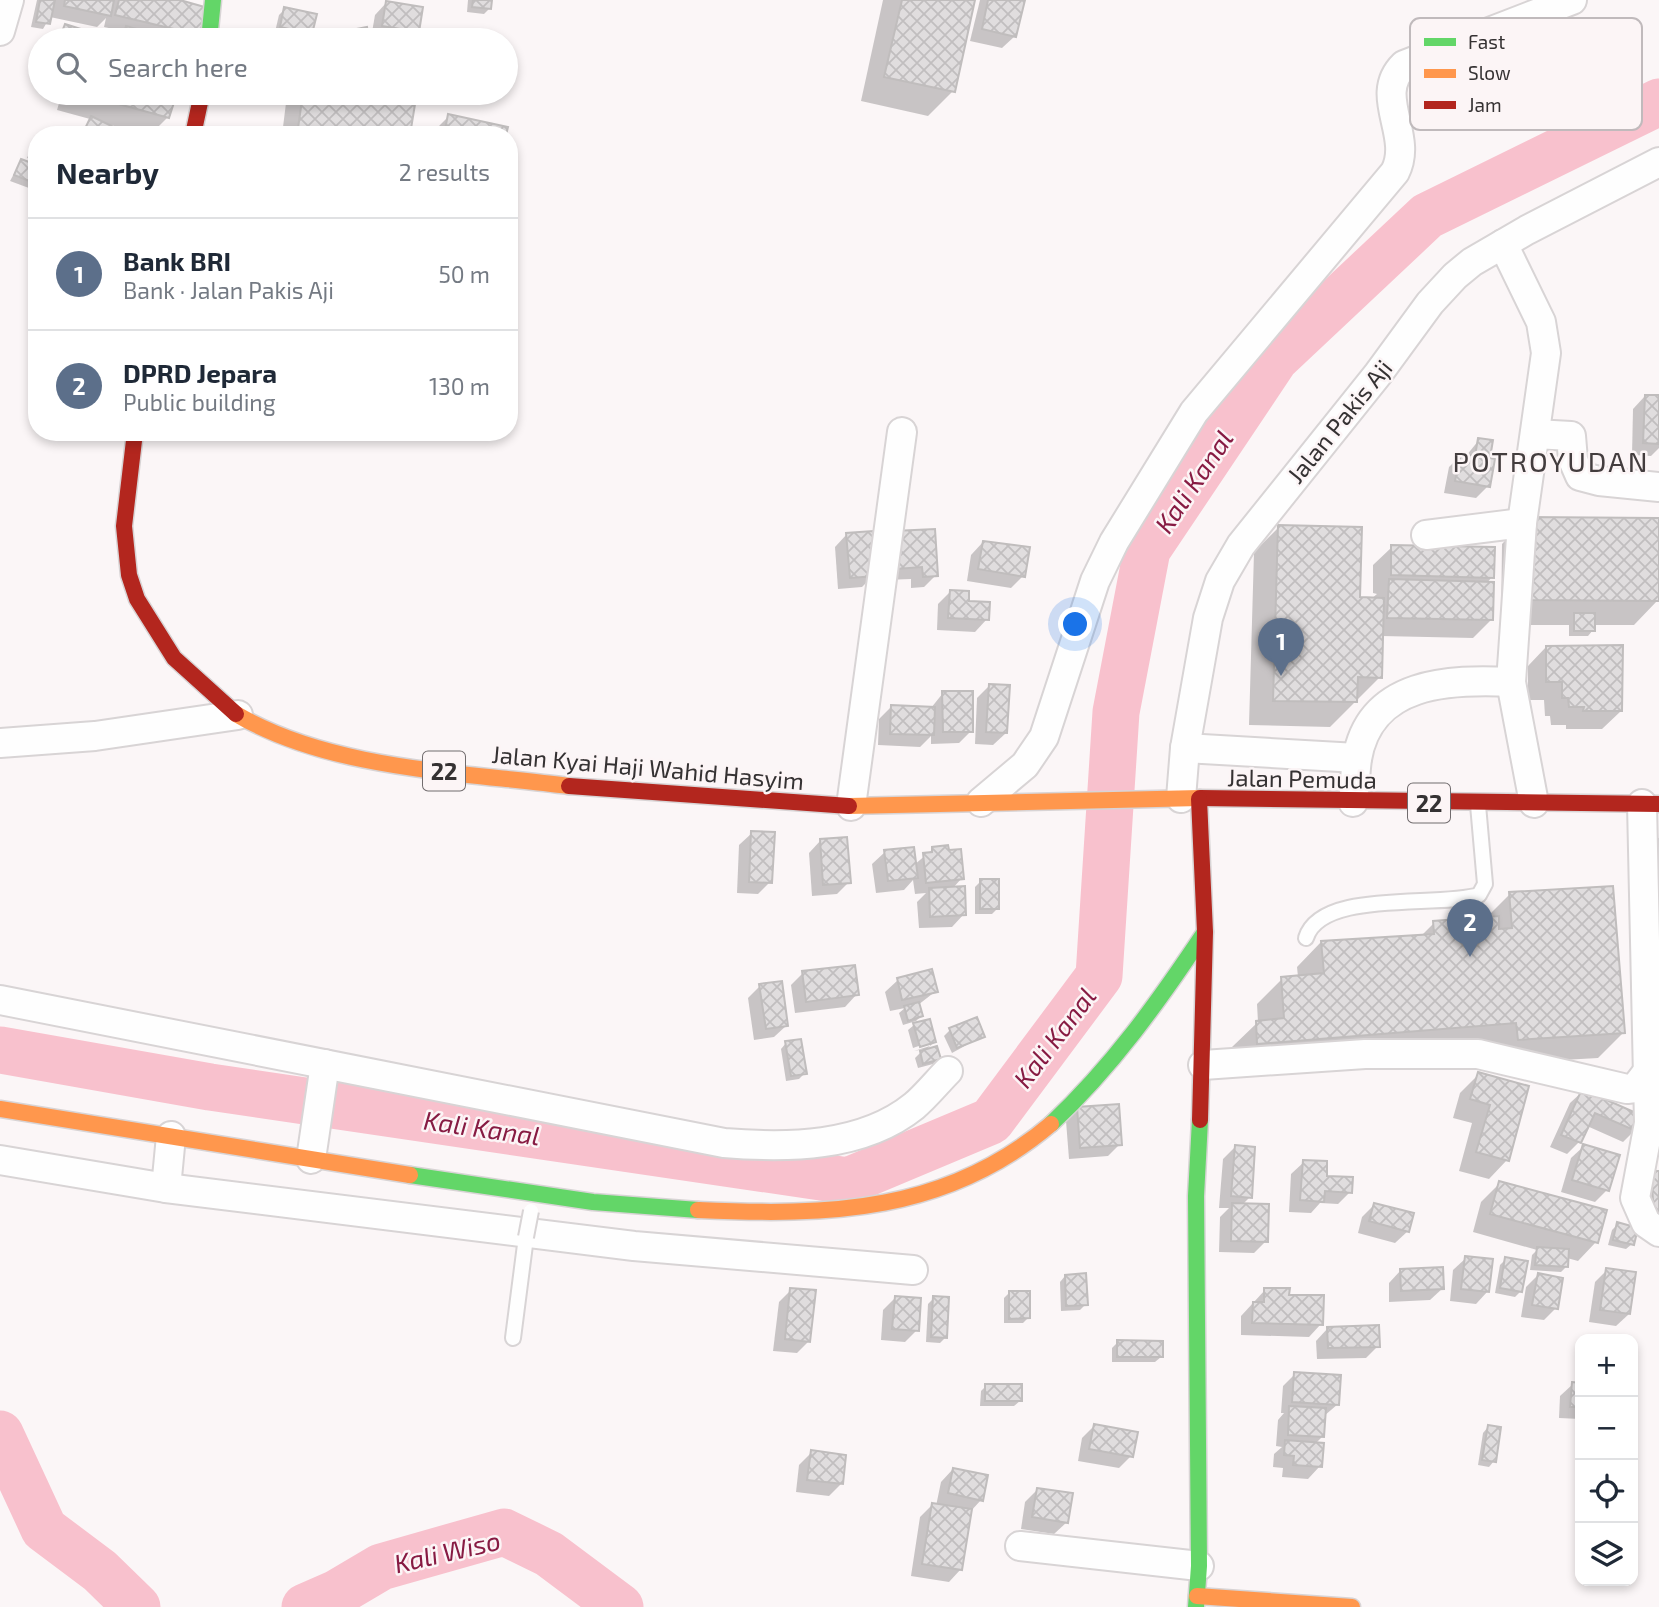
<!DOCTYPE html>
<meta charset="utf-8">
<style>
body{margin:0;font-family:"Exo 2",sans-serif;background:#f2f2f3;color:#1f2937}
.controls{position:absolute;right:21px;bottom:21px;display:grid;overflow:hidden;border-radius:14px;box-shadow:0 4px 10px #0003}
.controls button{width:63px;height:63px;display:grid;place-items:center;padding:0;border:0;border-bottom:2px solid #e0e1e3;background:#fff;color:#1f2937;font:35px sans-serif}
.you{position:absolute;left:1076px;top:625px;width:24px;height:24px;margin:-18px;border:5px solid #fff;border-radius:50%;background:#1a73e8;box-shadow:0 0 0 10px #1a73e833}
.badge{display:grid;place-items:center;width:46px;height:46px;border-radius:50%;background:#7a7778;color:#fff;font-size:23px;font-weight:700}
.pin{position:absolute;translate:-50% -58px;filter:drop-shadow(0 2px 4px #0008)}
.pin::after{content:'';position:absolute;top:37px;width:24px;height:21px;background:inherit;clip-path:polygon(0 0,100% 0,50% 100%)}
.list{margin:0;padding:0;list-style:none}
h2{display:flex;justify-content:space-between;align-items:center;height:91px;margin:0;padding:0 28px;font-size:30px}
h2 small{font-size:23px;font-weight:400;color:#747a83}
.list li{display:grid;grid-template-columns:46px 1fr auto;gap:21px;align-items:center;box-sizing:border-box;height:112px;padding:0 28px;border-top:2px solid #e0e1e3}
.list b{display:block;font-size:26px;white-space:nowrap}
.list p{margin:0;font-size:23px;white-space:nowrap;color:#747a83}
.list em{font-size:23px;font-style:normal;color:#747a83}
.icon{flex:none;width:38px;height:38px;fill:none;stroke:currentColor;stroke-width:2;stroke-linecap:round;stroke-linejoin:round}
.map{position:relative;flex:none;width:1659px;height:1607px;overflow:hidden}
.search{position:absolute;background:#fff;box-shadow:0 4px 10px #0003;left:28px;top:28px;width:490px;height:77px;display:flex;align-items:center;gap:18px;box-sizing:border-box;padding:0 24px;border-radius:38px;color:#747a83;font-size:26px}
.panel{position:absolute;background:#fff;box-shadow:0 4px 10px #0003;left:28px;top:126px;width:490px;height:315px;border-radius:28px}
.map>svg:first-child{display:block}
.shadow{fill:#0003}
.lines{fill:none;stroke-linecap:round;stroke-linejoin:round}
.river{stroke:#f8c1cd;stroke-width:47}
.building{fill:url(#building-cross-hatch);stroke:#c0bdbd;stroke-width:2}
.lane-casing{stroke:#d8d4d5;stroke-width:18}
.street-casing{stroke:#d8d4d5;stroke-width:32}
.fast-casing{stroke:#d8d4d5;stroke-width:19}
.slow-casing{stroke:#d8d4d5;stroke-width:19}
.jam-casing{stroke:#d8d4d5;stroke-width:19}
.lane{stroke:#fefefe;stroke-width:14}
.street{stroke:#fefefe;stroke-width:28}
.fast{stroke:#63d668;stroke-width:16}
.slow{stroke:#ff974d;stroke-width:16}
.jam{stroke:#b3261e;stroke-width:16}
.lane-bridge-casing{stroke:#d8d4d5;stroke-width:18;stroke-linecap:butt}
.lane-bridge{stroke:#fefefe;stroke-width:14}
.labels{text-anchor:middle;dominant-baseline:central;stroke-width:5;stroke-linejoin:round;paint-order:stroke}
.shield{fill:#fcf5f6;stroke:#716c6e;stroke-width:2}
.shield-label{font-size:23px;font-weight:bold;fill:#353233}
.street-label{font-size:24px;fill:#353233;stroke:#fcf5f6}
.water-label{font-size:26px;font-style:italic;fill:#871b43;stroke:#fcf5f6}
.quarter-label{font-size:28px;letter-spacing:2px;fill:#433d3e;stroke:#fcf5f6}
.key{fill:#fcf5f6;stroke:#c0babc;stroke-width:2}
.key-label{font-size:19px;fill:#353233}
</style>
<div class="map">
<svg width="1659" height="1607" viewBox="0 0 1659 1607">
<defs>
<pattern id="building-cross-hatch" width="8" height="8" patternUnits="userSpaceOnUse" patternTransform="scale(1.75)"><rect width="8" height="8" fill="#e0ddde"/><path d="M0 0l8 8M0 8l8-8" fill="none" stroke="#c1bebf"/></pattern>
</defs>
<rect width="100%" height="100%" fill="#fbf6f7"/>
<g class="shadow">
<polygon points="37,0 174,0 206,10 191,40 114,40 123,31 104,27 106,18 97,27 50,17 43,29 31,27"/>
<polygon points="468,0 491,0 490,8 484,14 467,12"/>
<polygon points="883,0 973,0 953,91 928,116 861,101"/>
<polygon points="980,0 1023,0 1015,36 1002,48 970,41"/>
<polygon points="387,2 417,31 408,40 371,38 375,15"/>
<polygon points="285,9 311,33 305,38 275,32 279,15"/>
<polygon points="65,26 88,33 85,40 52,40"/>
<polygon points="366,29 367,40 341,40 346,32"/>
<polygon points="437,32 451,32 451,40 431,40"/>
<polygon points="62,93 175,93 168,117 150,135 123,135 128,130 111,125 118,135 80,135 90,119 57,110"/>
<polygon points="296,93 364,93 414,100 408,135 282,135 286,103"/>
<polygon points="449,116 504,135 435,135 437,128"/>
<polygon points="37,136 37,161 27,158"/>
<polygon points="21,161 37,167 37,191 10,181"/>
<polygon points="1645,396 1659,397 1659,448 1651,456 1632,455 1633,409"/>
<polygon points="1479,440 1488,459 1488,486 1476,498 1444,493 1449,467 1461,455 1466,456"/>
<polygon points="1526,519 1658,600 1634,625 1593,625 1593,630 1588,636 1569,636 1569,625 1501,625 1502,544"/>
<polygon points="1279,527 1358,599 1371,599 1377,594 1373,593 1373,565 1392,547 1492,577 1486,584 1491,620 1473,638 1381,636 1380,677 1330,727 1249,725 1254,552"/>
<polygon points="895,533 936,575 924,587 911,588 911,579 885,580"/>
<polygon points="847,534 874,575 862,587 838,589 835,547"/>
<polygon points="983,542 1023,576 1011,588 967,581 971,555"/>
<polygon points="950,592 987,619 975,632 937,630 938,604"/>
<polygon points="1546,647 1621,711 1602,729 1566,729 1566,725 1551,725 1550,716 1545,716 1544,700 1528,700 1528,666"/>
<polygon points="990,685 1006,733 993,745 975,744 977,698"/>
<polygon points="943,693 971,731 959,743 931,744 931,736 920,747 878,745 879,719 891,707 931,708"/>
<polygon points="752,833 770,882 758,894 737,893 739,845"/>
<polygon points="1652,838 1659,838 1659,882 1644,884"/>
<polygon points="821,840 849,882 837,894 812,896 809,853"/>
<polygon points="933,849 962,878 952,889 964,914 952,927 919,928 917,902 926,893 915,894 913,880 904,890 876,893 872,864 885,852 914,865"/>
<polygon points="981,881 997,909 992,914 975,914 975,887"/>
<polygon points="1510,894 1623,1033 1598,1058 1494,1064 1233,1068 1232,1047 1258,1022 1257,1004 1282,979 1298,977 1297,967 1321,942 1420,937 1434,923 1485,919"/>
<polygon points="803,973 857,994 845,1007 795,1013 791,985"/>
<polygon points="898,980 936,991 918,1005 921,1016 916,1021 903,1025 899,1013 905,1008 890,1011 885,992"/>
<polygon points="760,986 787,1025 774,1037 754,1040 748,998"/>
<polygon points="914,1025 934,1042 930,1046 930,1042 913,1048 908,1030"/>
<polygon points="950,1030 983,1036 952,1053 944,1036"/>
<polygon points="786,1043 805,1073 799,1079 786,1081 781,1049"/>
<polygon points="930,1046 925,1051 939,1058 933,1064 918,1068 915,1058 924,1049 914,1051"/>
<polygon points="1479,1074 1527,1087 1507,1160 1489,1179 1459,1171 1472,1123 1453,1118 1460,1093"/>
<polygon points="1583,1091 1635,1130 1623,1142 1587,1126 1579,1142 1567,1154 1550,1147 1570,1103"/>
<polygon points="1078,1109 1120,1144 1108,1156 1069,1159 1066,1121"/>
<polygon points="1584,1146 1607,1190 1595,1202 1561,1192 1571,1158"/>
<polygon points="1235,1147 1250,1197 1242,1205 1266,1241 1254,1253 1219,1252 1220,1217 1229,1208 1219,1208 1223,1159"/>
<polygon points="1304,1162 1350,1192 1338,1204 1320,1203 1311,1213 1289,1212 1291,1174"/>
<polygon points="1659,1172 1659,1225 1642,1226 1652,1173"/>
<polygon points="1500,1183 1596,1242 1578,1261 1567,1258 1566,1267 1561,1272 1530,1270 1532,1255 1537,1250 1473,1232 1481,1202"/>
<polygon points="1374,1205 1408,1231 1395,1243 1358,1233 1362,1217"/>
<polygon points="1618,1224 1632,1244 1626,1249 1608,1245 1612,1230"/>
<polygon points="1466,1258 1488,1291 1476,1304 1450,1301 1453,1270"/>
<polygon points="1506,1259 1521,1291 1515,1297 1495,1293 1500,1265"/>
<polygon points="1401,1270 1443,1288 1430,1300 1389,1302 1389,1283"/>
<polygon points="1607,1270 1629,1314 1616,1326 1589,1322 1595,1282"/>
<polygon points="1538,1275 1556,1308 1544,1320 1521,1317 1526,1287"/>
<polygon points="1065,1276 1086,1304 1080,1310 1061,1311 1060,1282"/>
<polygon points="791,1290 809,1341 797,1353 773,1351 779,1302"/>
<polygon points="1265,1290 1288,1296 1321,1324 1309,1337 1241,1335 1241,1316"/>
<polygon points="1009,1293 1028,1318 1023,1323 1004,1323 1004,1298"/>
<polygon points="895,1298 917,1330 905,1342 881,1340 883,1310"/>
<polygon points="934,1298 946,1337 940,1343 926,1342 928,1304"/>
<polygon points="1328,1328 1378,1346 1366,1358 1317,1359 1316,1341"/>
<polygon points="1118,1342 1161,1357 1155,1362 1112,1362 1112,1348"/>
<polygon points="1295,1374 1338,1404 1324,1416 1323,1436 1315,1444 1320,1466 1308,1479 1282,1477 1283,1468 1273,1467 1274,1454 1282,1447 1276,1446 1278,1420 1284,1413 1281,1413 1283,1386"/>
<polygon points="1573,1384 1580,1385 1580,1419 1559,1418 1560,1396"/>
<polygon points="986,1386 1020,1401 1014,1406 980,1406 981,1391"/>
<polygon points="1094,1426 1131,1456 1119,1468 1078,1461 1082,1438"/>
<polygon points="1488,1427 1494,1461 1489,1467 1478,1465 1483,1433"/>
<polygon points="812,1452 841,1484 829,1496 796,1492 799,1465"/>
<polygon points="953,1469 981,1500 970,1512 961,1569 949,1582 911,1576 920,1517 932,1505 936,1506 941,1482"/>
<polygon points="1037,1490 1067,1522 1054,1534 1021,1529 1025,1502"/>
</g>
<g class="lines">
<g class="river">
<polyline points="0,1050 210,1087 848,1181 991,1121 1099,976 1116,712 1147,550 1275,359 1427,216 1659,102"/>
<polyline points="0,1434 44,1529 100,1571 137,1607"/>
<polyline points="305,1607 337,1593 381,1567 504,1532 549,1554 620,1607"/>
</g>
</g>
<g class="building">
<polygon points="40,0 55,0 50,24 36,22"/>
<polygon points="65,0 114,0 111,16 64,6"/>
<polygon points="119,0 180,0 208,8 199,35 115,15"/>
<polygon points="473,0 492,0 491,9 472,7"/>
<polygon points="902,0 975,0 955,92 884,77"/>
<polygon points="988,0 1025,0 1016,37 982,29"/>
<polygon points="386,1 423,7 419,32 382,26"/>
<polygon points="284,7 317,14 312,34 280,27"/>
<polygon points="65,24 90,32 87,40 59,40"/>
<polygon points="126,26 174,40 122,40"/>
<polygon points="367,27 369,40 347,40 346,31"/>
<rect x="436" y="30" width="17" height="10"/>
<polygon points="79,93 177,93 169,118"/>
<polygon points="303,93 377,93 416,98 410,135 297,135"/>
<polygon points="448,114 508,127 506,135 444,135"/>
<polygon points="91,116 122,131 120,135 82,135"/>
<polygon points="21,159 37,165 37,184 14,175"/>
<polygon points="1645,395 1659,395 1659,444 1643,443"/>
<polygon points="1478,438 1493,440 1490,458 1495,459 1490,487 1455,481 1461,453 1475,456"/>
<polygon points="1526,517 1659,518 1659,601 1525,600"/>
<polygon points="1278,525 1362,527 1360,597 1384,598 1382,678 1358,677 1357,702 1273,701"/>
<polygon points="935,529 938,576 923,577 922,567 896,569 894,531"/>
<polygon points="873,531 876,576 850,578 846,533"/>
<polygon points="983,541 1030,547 1025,577 978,569"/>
<polygon points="1391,545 1495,547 1494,578 1391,575"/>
<polygon points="1389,579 1494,582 1493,620 1387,618"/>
<polygon points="950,590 969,591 969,601 990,602 989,620 948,618"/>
<rect x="1574" y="613" width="21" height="18"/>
<polygon points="1623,645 1622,711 1583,711 1584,707 1569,707 1568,698 1562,698 1562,682 1546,682 1546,646"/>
<polygon points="989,684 1010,685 1007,733 986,732"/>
<polygon points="942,691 973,691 973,732 943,732"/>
<polygon points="891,705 935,707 934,735 890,734"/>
<polygon points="751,831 775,832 772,883 749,882"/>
<polygon points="847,837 851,883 823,885 820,839"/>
<polygon points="948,845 949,850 961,849 964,879 926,883 923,853 932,852 932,847"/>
<polygon points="914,847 918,878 888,881 884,850"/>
<rect x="980" y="879" width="19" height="30"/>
<polygon points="965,886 966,915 930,917 929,888"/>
<polygon points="1613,886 1625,1033 1518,1040 1516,1023 1257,1044 1256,1021 1284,1018 1281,977 1324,973 1321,941 1434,934 1433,921 1499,916 1499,929 1512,928 1509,892"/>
<polygon points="855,965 859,995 806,1002 802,971"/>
<polygon points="932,969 938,992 902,1000 897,978"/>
<polygon points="782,981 788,1026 766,1029 759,984"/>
<polygon points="919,1002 923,1016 908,1021 904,1006"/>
<polygon points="977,1017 985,1037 957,1048 949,1028"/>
<polygon points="930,1019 936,1042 920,1047 913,1023"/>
<polygon points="801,1039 807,1074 791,1076 785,1041"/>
<polygon points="937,1046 941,1059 923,1064 920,1051"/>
<polygon points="1478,1072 1529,1086 1509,1161 1476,1152 1490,1105 1470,1099"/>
<polygon points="1582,1089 1643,1116 1636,1131 1595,1113 1581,1143 1561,1135"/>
<polygon points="1119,1104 1122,1145 1080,1148 1077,1107"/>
<polygon points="1583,1144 1620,1155 1609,1191 1572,1180"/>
<polygon points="1235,1145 1255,1147 1252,1198 1231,1196"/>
<polygon points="1303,1160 1327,1161 1327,1176 1353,1177 1352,1193 1325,1191 1324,1202 1300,1200"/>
<polygon points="1651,1171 1659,1171 1659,1215 1654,1215"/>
<polygon points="1499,1181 1607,1210 1598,1243 1490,1214"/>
<polygon points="1232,1203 1269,1204 1268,1242 1231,1241"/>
<polygon points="1374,1203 1414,1213 1409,1232 1369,1221"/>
<polygon points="1617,1222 1638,1228 1634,1245 1613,1240"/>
<polygon points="1537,1247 1569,1249 1568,1267 1535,1265"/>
<polygon points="1465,1256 1493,1259 1489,1292 1461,1289"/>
<polygon points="1505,1257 1528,1261 1522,1292 1500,1288"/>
<polygon points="1443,1267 1444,1289 1401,1291 1400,1269"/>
<polygon points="1606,1268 1636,1272 1630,1314 1600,1310"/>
<polygon points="1086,1273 1088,1305 1066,1306 1065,1275"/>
<polygon points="1538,1273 1563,1278 1558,1309 1532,1305"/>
<polygon points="790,1288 816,1290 810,1342 785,1339"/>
<polygon points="1264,1288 1290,1288 1289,1295 1324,1295 1323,1325 1252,1323 1253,1302 1264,1302"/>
<polygon points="1009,1291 1030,1291 1030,1318 1009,1319"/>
<polygon points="895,1296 921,1298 919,1331 892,1329"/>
<polygon points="933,1296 949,1297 947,1338 931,1337"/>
<polygon points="1379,1325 1380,1347 1328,1348 1327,1327"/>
<polygon points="1117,1340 1163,1341 1163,1357 1117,1357"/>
<polygon points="1294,1372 1341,1375 1339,1405 1292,1402"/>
<polygon points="1572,1382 1580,1383 1580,1407 1570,1407"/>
<rect x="985" y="1384" width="37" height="17"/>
<polygon points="1289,1406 1326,1408 1324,1437 1288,1435"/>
<polygon points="1094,1424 1138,1432 1133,1457 1089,1449"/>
<polygon points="1488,1425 1501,1427 1496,1462 1482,1460"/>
<polygon points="1285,1440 1324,1443 1322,1467 1293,1465 1294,1456 1284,1455"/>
<polygon points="811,1450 846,1455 843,1484 807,1480"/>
<polygon points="953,1468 988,1475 983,1501 948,1493"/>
<polygon points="1037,1488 1073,1493 1068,1523 1032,1517"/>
<polygon points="932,1503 972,1509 962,1570 922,1564"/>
</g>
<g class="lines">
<g class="lane-casing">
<g id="lane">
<path d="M1306,938C1321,889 1438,908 1479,895L1485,884L1478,805"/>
<polyline points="513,1338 526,1237"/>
</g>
</g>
<g class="street-casing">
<g id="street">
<polyline points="0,31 9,0"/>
<polyline points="1503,244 1541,322 1546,353 1522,523"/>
<polyline points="1535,434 1571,436 1573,460 1580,476 1599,481 1659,487"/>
<polyline points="1426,535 1522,523 1511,682 1534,803"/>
<polyline points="0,743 95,736 238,715"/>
<polyline points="1185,748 1357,758"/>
<polyline points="1181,798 1185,748 1208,618 1220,581 1241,545 1378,374 1430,303 1455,276 1472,262 1527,230 1659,162"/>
<path d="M981,802L1025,765L1044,737L1095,581L1114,542L1194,412L1395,172C1414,135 1372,96 1404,65L1572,0"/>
<path d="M1353,802C1355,788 1355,773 1357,759C1370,681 1450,679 1511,682"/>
<polyline points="1642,804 1649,1123 1635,1198 1646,1223 1659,1232"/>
<polyline points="851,806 902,432"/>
<path d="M0,1000L724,1143C786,1148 862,1148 914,1106C926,1096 937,1082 948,1071"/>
<polyline points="1203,1065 1365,1054 1478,1054 1627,1089 1635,1088 1645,1075"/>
<polyline points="311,1159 325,1064"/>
<polyline points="0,1160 166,1188 171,1136"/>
<polyline points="166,1188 634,1246 913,1270"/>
<polyline points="1020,1546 1199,1566"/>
</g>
</g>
<g class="fast-casing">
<g id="fast">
<polyline points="209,40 213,0"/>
<path d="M1051,1124C1112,1067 1159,1001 1205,932"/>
<polyline points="410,1175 593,1202 698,1210"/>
<polyline points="1196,1607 1199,1566 1196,1196 1200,1120"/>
</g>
</g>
<g class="slow-casing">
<g id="slow">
<path d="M236,714C331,770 462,772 569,786"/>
<polyline points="849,806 1200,798"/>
<polyline points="0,1109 410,1175"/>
<path d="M698,1210C829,1216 946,1213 1051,1124"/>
<polyline points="1197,1596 1352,1607"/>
</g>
</g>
<g class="jam-casing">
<g id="jam">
<polyline points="193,135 202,93"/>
<polyline points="135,432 124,526 129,575 137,599 174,658 236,714"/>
<polyline points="569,786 849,806"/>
<polyline points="1200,798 1659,804"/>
<polyline points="1199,799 1205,932 1200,1120"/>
</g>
</g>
<use href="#lane" class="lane"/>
<use href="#street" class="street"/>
<use href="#fast" class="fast"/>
<use href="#slow" class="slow"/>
<use href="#jam" class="jam"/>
<g class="lane-bridge-casing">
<polyline id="lane-bridge" points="526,1237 531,1211"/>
</g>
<use href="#lane-bridge" class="lane-bridge"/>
</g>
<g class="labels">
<g class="shield">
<rect x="423" y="751.5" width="42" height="39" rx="5"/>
<rect x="1408" y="783.5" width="42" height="39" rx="5"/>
</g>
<g class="shield-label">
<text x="444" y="771">22</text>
<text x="1429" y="803">22</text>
</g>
<g class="street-label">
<text transform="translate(1339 421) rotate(-51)">Jalan Pakis Aji</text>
<text transform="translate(648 767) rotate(5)">Jalan Kyai Haji Wahid Hasyim</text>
<text transform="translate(1302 778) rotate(1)">Jalan Pemuda</text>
</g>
<g class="water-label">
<text transform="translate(1193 481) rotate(-56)">Kali Kanal</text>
<text transform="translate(1054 1037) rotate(-53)">Kali Kanal</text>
<text transform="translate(482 1127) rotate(8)">Kali Kanal</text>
<text transform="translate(447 1551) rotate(-13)">Kali Wiso</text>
</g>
<g class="quarter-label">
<text x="1551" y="461">POTROYUDAN</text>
</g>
</g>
<rect x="1410" y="18" width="232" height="112" rx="10" class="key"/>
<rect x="1424" y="38" width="32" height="8" fill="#63d668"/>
<rect x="1424" y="69" width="32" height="9" fill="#ff974d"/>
<rect x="1424" y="101" width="32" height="8" fill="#b3261e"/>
<g class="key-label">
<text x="1468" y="49">Fast</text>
<text x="1468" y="80">Slow</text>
<text x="1468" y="112">Jam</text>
</g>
</svg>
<div class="controls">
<button>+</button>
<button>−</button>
<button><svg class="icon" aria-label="locate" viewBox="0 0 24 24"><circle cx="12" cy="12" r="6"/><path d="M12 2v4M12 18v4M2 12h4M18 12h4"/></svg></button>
<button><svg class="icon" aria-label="layers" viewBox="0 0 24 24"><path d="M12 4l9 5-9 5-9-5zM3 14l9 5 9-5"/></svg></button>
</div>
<div class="you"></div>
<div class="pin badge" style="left:1281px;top:676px;background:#5c6f8a">1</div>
<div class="pin badge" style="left:1470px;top:957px;background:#5c6f8a">2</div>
<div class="search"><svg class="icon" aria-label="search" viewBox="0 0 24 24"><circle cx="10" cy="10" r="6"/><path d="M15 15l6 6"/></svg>Search here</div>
<section class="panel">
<h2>Nearby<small>2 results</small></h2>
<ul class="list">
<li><span class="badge" style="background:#5c6f8a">1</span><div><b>Bank BRI</b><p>Bank · Jalan Pakis Aji</p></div><em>50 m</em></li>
<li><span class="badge" style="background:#5c6f8a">2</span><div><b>DPRD Jepara</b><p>Public building</p></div><em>130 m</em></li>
</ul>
</section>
</div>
